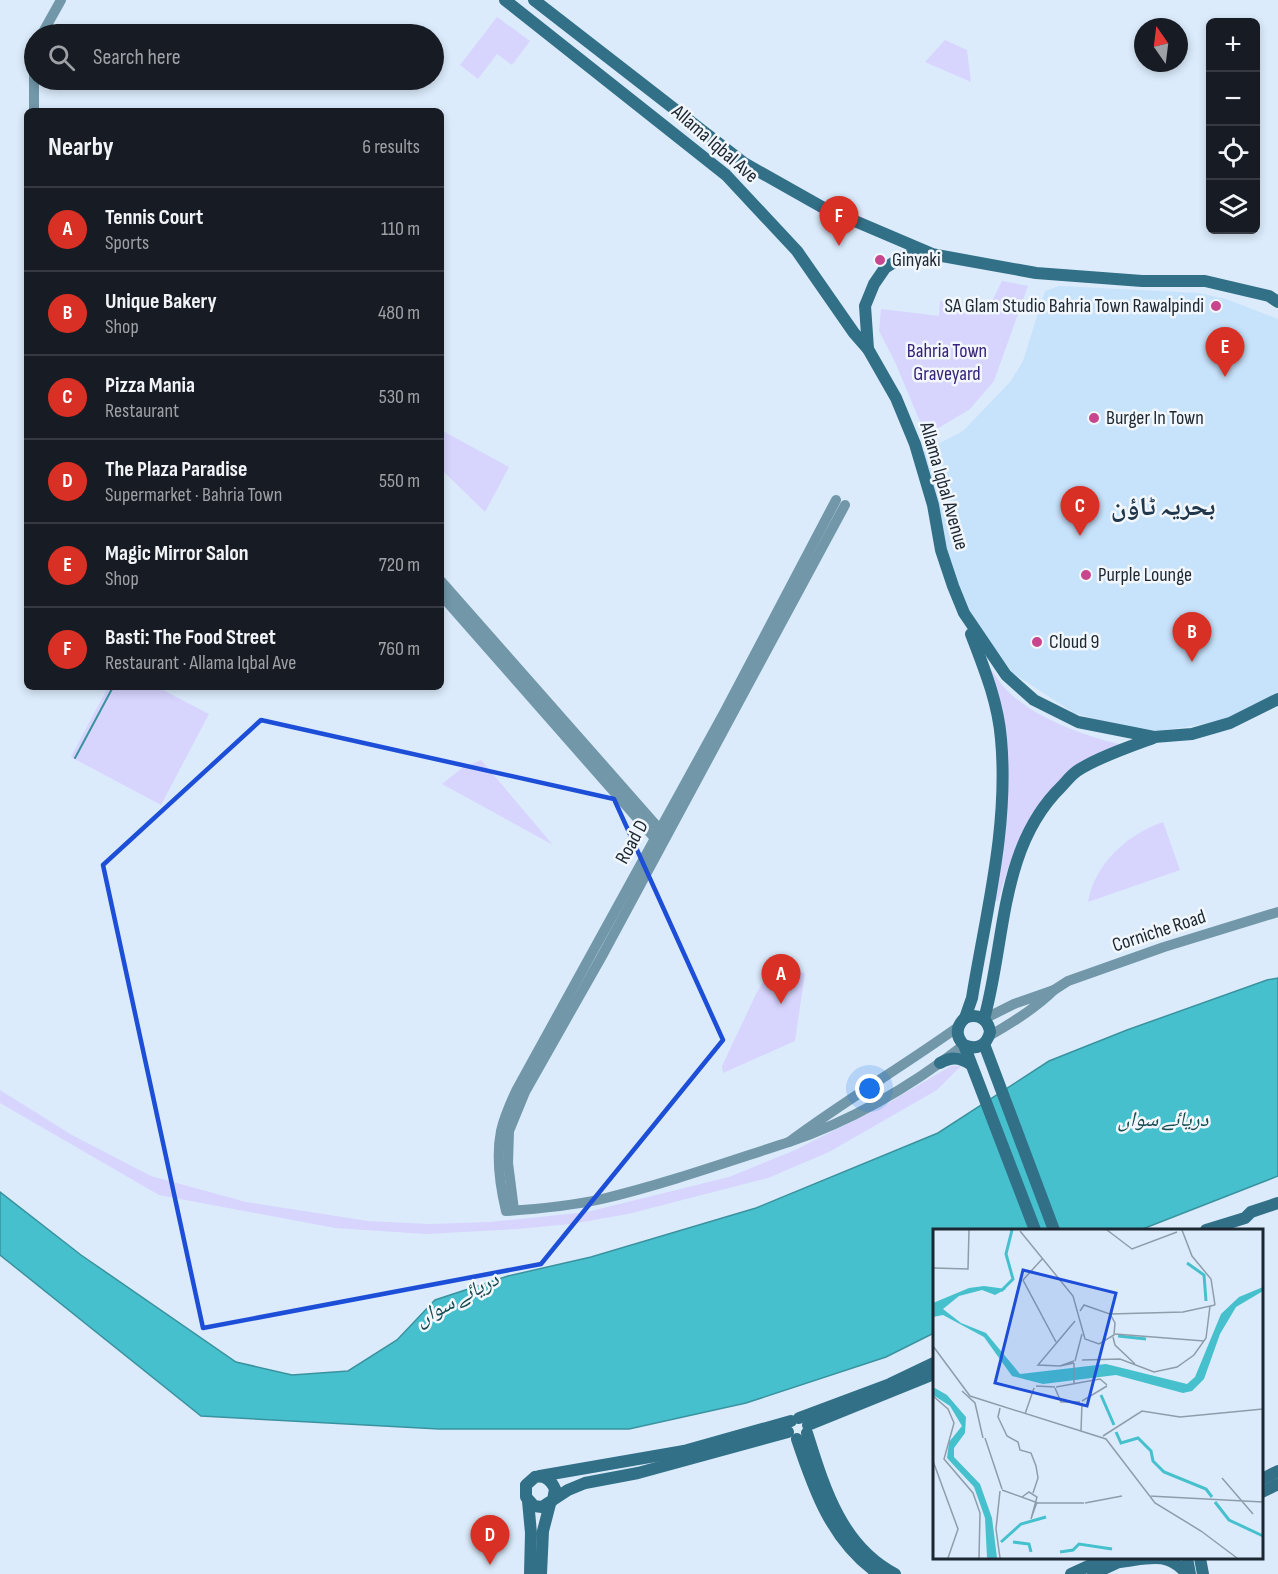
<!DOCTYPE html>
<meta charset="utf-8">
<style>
body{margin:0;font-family:"Sofia Sans Condensed","Noto Naskh Arabic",sans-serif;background:#20242c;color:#f1f3f6}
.controls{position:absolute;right:18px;top:18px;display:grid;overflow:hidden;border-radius:9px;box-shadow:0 3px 9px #0003}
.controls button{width:54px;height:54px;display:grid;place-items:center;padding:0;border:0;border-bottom:2px solid #363941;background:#171b24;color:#f1f3f6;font:30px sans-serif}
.compass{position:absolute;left:1134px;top:18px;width:54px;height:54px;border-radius:50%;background:#171b24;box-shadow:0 3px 9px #0003;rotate:346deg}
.you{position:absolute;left:870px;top:1089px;width:21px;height:21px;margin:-15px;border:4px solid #fff;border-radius:50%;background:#1a73e8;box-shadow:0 0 0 9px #1a73e833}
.badge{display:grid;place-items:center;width:39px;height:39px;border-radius:50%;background:#d93025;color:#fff;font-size:20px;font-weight:700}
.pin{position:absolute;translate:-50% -50px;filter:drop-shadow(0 2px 3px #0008)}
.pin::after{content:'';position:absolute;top:32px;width:21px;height:18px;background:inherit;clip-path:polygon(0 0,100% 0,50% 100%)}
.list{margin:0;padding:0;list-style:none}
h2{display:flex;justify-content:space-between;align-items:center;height:78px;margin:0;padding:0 24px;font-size:26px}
h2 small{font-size:20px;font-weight:400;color:#9ea1a6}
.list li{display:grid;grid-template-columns:39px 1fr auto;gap:18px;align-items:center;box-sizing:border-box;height:84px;padding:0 24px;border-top:2px solid #363941}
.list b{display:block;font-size:22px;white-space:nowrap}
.list p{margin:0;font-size:20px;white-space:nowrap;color:#9ea1a6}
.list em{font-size:20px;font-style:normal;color:#9ea1a6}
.icon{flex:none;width:33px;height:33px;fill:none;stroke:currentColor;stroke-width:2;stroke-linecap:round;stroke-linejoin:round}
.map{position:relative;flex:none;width:1278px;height:1574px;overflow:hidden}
.search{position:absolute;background:#171b24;box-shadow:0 3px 9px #0003;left:24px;top:24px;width:420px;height:66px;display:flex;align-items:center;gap:15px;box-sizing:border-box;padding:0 21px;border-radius:33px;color:#9ea1a6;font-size:22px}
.panel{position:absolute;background:#171b24;box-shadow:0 3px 9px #0003;left:24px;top:108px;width:420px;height:582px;border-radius:9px}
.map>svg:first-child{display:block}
.built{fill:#c7e2fb}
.green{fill:#d7d5fe}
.water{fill:#47c0ce;stroke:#3a929f;stroke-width:1.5}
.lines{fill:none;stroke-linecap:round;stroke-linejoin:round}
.stream{stroke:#3a929f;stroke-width:2}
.tertiary{stroke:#7197a8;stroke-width:10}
.secondary{stroke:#327087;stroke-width:12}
.marked{fill:none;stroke:#1d4ed8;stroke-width:4.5;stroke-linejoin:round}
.poi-dot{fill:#c8468e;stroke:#f1f7fc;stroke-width:2}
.labels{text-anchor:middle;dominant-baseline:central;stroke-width:5;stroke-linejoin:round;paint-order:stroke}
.street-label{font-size:20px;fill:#1d2731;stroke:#f1f7fc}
.poi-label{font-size:20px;fill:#1d2731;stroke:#f1f7fc;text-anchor:start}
.park-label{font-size:20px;fill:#372277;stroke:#f1f7fc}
.water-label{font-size:21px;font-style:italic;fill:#164b51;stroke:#f1f7fc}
.district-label{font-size:26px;font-weight:bold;fill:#21374c;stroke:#f1f7fc}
.inset-river{fill:none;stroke:#47c0ce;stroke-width:3}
.inset-road{fill:none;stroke:#8f9daa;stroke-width:1.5}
.view{fill:#1d4ed8;fill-opacity:0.15;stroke:#1d4ed8;stroke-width:3}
.inset-edge{fill:none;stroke:#1d2731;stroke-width:3}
</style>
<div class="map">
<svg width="1278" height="1574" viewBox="0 0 1278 1574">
<rect width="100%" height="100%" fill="#dbebfb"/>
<polygon class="built" points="1059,286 1199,293 1226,299 1278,319 1278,695 1220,721 1186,727 1158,731 1113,724 1074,713 1013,673 988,640 971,613 950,564 923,452 963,431 1011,381 1023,361 1045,291"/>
<g class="green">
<polygon points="497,17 530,41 512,65 497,54 478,79 460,65"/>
<polygon points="945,40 967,50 971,82 925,62"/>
<polygon points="1002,281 1028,286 994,381 970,409 937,429 923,429 895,362 879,331 881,309 939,316 940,301 988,309"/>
<polygon points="441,430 509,467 485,512 441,469"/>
<path d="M989,667C994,673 998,680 1003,686C1030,717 1084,736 1123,745C1105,755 1083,764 1066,777C1027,807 1011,855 998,901L993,900L1004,833Z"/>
<polygon points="108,687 157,687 209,714 161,805 71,757"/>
<polygon points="481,760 553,845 442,784 462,768"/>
<path d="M1163,822L1180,870L1088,902C1094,864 1128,834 1163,822Z"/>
<polygon points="771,968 805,973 795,1041 723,1073 722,1066 756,994"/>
<polygon points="951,1066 961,1066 937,1090 829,1152 768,1178 628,1214 571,1224 517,1229 426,1234 335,1228 159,1195 0,1103 0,1090 72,1135 151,1176 246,1202 368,1221 429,1224 490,1222 587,1212 729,1177 793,1151 881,1107"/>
</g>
<polygon class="water" points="1278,978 1278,1176 1140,1230 934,1230 934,1333 886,1357 746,1403 629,1429 439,1429 201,1416 0,1255 0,1192 81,1255 236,1362 292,1375 348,1371 397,1340 435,1300 508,1276 591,1257 756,1208 938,1133 1049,1061 1127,1030 1267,980"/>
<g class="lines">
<polyline class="stream" points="75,758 113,687"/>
<g class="tertiary">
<polyline points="42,34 61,0"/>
<polyline points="34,111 34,62"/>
<polyline points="441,581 663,833"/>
<polyline points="441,595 659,843"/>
<polyline points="1054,990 1068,981 1164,947 1278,912"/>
<path d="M984,1019L1014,1004L1054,990C1035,1009 1012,1023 989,1036"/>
<path d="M958,1027C902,1067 844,1101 789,1142C854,1120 910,1087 964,1045"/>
<path d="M789,1142C727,1162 665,1184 602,1199C570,1206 538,1209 506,1211C500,1186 496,1156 501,1131C504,1117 510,1104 516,1091L724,713L836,500"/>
<polyline points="514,1210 508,1163 509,1131 525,1092 602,956 845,505"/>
</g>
<g class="secondary">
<polyline points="505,0 726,175 797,251 854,333 868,349"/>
<polyline points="534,0 744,163 822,207 930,253"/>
<polyline points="1278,302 1269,296 1205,281 1142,281 1036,273 931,254 904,256 885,268 874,284 865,306 868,349 896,398 915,444 933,505 941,550 953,586 964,613 1006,675 1034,700 1078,722 1154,737 1192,734 1230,723 1278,699"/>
<path d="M965,1018L972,998C986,912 1009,827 1001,739C998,702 984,668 971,634"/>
<path d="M984,1019C1006,941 999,848 1061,787C1066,782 1071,775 1077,771C1096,758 1131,746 1153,738"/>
<polyline points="984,1044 1054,1230"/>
<path d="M964,1045C977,1051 987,1045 990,1032C988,1018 977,1013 965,1018C956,1026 955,1036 964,1045L1035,1230"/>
<path d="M940,1063C951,1057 959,1057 970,1064"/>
<polyline points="1206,1230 1245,1218 1251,1212 1278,1203"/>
<polyline points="799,1418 890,1384 934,1363"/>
<polyline points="808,1425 934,1374"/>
<path d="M807,1433C824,1487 841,1546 895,1574"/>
<path d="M797,1439C814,1490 832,1542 879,1574"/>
<polyline points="540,1476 684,1451 791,1421"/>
<polyline points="1262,1479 1278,1471"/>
<polyline points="1262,1492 1278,1484"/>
<path d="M553,1500L555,1489C551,1480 545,1475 535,1477L526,1485V1497L534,1506L542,1507L568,1490L585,1483L638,1473L788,1432"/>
<polyline points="528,1501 531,1533 530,1574"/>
<polyline points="1187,1558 1190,1574"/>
<polyline points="1200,1558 1203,1574"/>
<path d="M1119,1562C1147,1559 1167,1550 1187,1574"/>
<polyline points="541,1574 543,1531 550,1504"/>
<polyline points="1071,1574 1106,1558"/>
<polyline points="1093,1574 1125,1559"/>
</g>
</g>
<path class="marked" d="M261,720L614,799L723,1040L541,1264L203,1328L103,865Z"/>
<g class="poi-dot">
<circle cx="880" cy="260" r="6"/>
<circle cx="1216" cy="306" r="6"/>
<circle cx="1094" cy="418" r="6"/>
<circle cx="1086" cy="575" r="6"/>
<circle cx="1037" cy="642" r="6"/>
</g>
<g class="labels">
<g class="street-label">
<text transform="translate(715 144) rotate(41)">Allama Iqbal Ave</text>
<text transform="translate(944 486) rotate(74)">Allama Iqbal Avenue</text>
<text transform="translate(632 842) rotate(-61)">Road D</text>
<text transform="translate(1159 931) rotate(-18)">Corniche Road</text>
</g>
<g class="poi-label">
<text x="892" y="260">Ginyaki</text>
<text x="1204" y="306" text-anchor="end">SA Glam Studio Bahria Town Rawalpindi</text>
<text x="1106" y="418">Burger In Town</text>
<text x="1098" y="575">Purple Lounge</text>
<text x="1049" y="642">Cloud 9</text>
</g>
<g class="park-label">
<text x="947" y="351">Bahria Town<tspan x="947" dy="23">Graveyard</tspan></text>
</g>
<g class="water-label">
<text x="1163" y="1119">دریائے سواں</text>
<text transform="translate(457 1299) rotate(-28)">دریائے سواں</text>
</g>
<g class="district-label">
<text x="1163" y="507">بحریہ ٹاؤن</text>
</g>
</g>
<g transform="translate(933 1229)">
<rect width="330" height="330" fill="#dbebfb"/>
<path d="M51,57L73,60L62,66L49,61L26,67L10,80L28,94L53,104L87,145L173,135L254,155L262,148L288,85L306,68L330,58V62L303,78L287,105L271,150L259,162L250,164L183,146L110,155L79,147L51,108L10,86L0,88V74L36,59ZM0,158L14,166L33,188L32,204L21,219V228L47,255L59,289L64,329H54L52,289L41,258L14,229L16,213L29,197L17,177L0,166Z" fill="#47c0ce"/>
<path class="inset-river" d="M254,34L271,46L273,72M68,62L80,50L73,25L79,1M185,107L213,110M168,166L181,196M183,203L188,214L205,209L218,222L220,232L231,243L273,260L279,268M282,273L296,291L330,307M68,313L88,295L113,288M80,313L96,315L98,323M127,323L140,321L146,315L179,320"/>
<path class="inset-road" d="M174,1L199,20L244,3M249,1L259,27L278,50L282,76M87,2L140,67L152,110L166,115L181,106L182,94L177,85L151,76L147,82M110,29L90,51L123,113M0,35V53M1,39L35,40L36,1M177,85L250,83L282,76M182,105L271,112M180,108L182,116L202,135M0,117L37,167L173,210L222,274L268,302L304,329M149,131L187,130L221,143L244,138L261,126L273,109L277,77M141,132L127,137L141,134M142,132L149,105M127,137L105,136L142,92M141,154V134M103,157L122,158M123,158L167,150L174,156M122,159L128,173H147M29,162L42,174L50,209M0,167L15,180L21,194L11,230L40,264L47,284L46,329M149,172L174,157M67,179L65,188L74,207L85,213L87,221L98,224L103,237L105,249L100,264M92,185L101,159M148,202L149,174M170,207L209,182L247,188L330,180M52,209L69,260M0,232L25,300L15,329M289,249L320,285M69,261L105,274H151M67,262L63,300L67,329M216,267L330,273M89,268L96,263L104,268L98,290L104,273M152,274L189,267"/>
<path class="view" d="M90,41L183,64L154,177L62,154Z"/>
<rect width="330" height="330" class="inset-edge"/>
</g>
</svg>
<div class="controls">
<button>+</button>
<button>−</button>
<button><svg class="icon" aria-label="locate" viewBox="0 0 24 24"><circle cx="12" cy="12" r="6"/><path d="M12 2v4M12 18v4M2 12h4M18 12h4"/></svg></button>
<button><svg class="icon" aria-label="layers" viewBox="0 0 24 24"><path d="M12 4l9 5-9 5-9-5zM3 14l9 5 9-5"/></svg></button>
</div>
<svg class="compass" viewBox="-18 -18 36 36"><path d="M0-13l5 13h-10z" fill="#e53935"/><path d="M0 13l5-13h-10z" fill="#9ea1a6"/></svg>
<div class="you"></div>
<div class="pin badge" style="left:781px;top:1004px">A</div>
<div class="pin badge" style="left:1192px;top:662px">B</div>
<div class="pin badge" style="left:1080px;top:536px">C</div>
<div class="pin badge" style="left:490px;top:1565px">D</div>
<div class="pin badge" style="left:1225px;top:377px">E</div>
<div class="pin badge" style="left:839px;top:246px">F</div>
<div class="search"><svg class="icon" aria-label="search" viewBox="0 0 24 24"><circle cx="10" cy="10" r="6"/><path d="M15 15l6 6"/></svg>Search here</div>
<section class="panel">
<h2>Nearby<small>6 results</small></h2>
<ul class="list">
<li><span class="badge">A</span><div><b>Tennis Court</b><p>Sports</p></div><em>110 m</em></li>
<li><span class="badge">B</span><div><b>Unique Bakery</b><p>Shop</p></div><em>480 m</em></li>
<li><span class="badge">C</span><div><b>Pizza Mania</b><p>Restaurant</p></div><em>530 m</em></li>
<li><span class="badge">D</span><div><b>The Plaza Paradise</b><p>Supermarket · Bahria Town</p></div><em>550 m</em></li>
<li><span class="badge">E</span><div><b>Magic Mirror Salon</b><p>Shop</p></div><em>720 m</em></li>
<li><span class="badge">F</span><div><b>Basti: The Food Street</b><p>Restaurant · Allama Iqbal Ave</p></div><em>760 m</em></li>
</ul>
</section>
</div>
